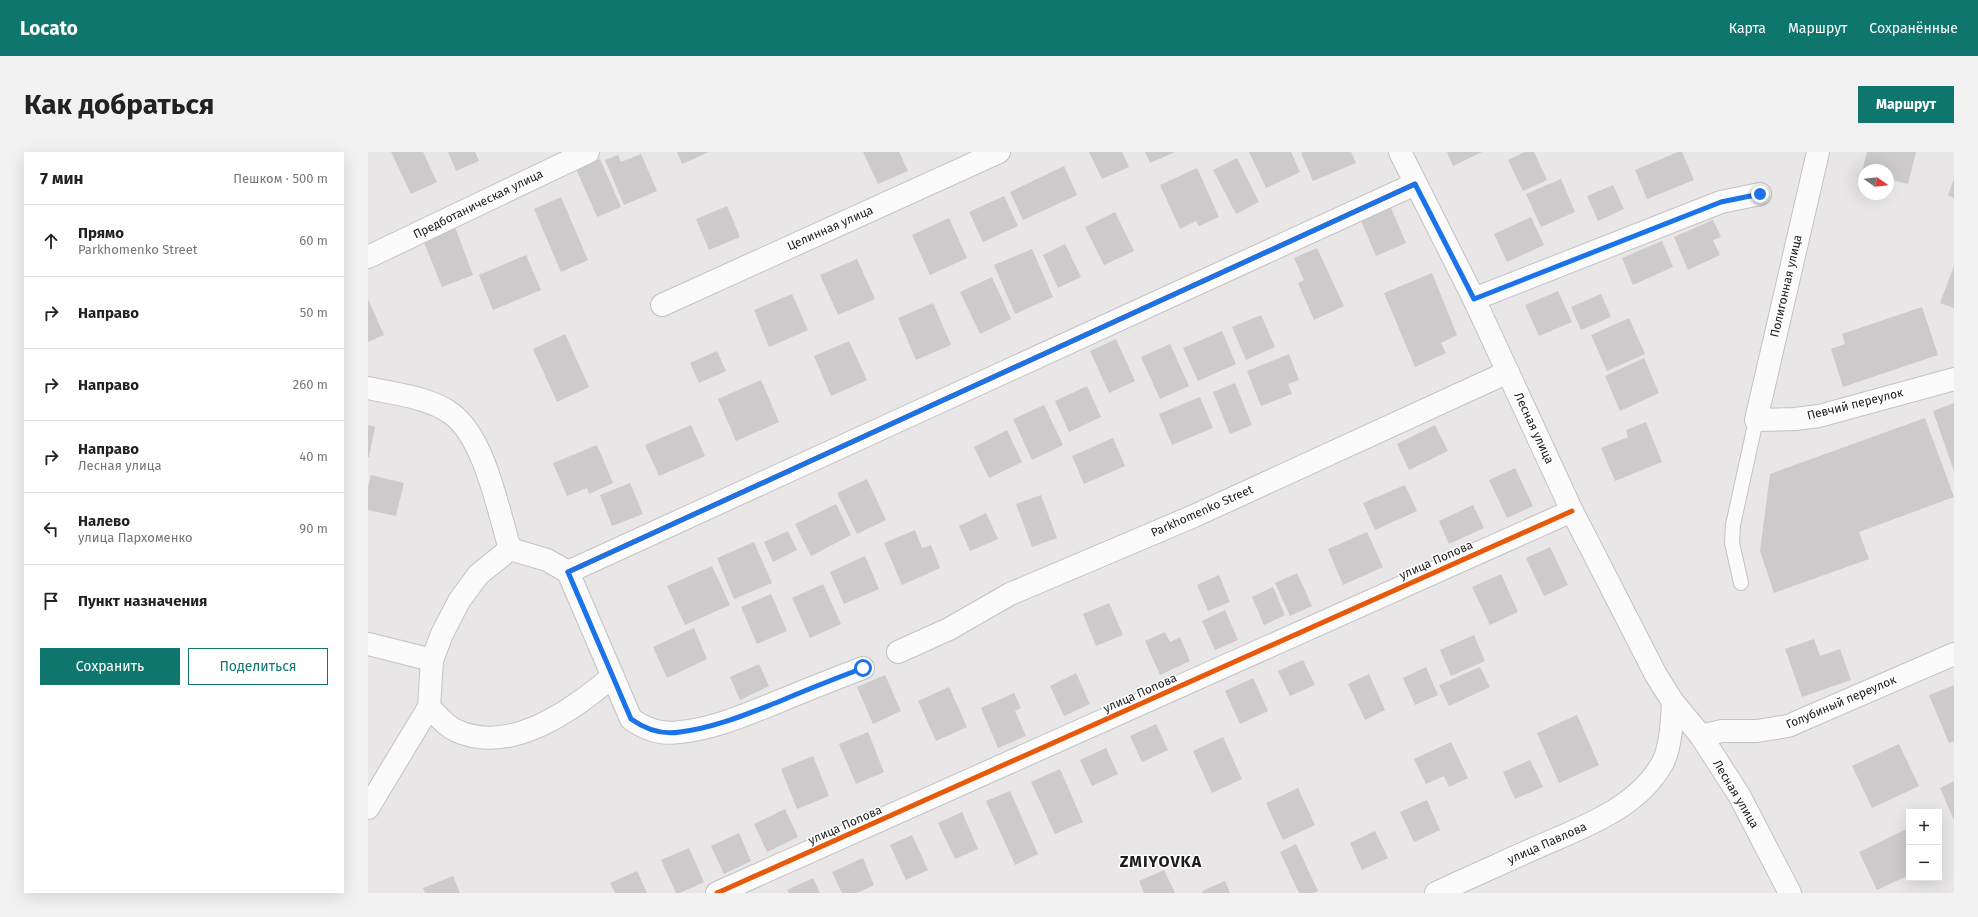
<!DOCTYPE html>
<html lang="ru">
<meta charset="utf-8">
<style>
body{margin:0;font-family:"Fira Sans",sans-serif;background:#f2f2f2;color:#222}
.controls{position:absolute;right:12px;bottom:12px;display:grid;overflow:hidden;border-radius:0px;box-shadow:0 4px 16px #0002}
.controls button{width:36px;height:36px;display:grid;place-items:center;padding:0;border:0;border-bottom:1px solid #e0e0e0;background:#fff;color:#222;font:20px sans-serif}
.compass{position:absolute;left:1490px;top:12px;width:36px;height:36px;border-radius:50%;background:#fff;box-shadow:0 4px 16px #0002;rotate:104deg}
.stop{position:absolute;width:12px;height:12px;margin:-9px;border:3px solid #1a73e8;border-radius:50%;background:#fff}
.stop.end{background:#1a73e8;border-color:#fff;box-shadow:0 1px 4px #0008}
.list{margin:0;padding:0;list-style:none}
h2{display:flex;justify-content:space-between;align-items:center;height:52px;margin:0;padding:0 16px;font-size:17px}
h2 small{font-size:13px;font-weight:400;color:#767676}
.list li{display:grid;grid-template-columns:26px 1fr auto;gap:12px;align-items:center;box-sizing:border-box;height:72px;padding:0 16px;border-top:1px solid #e0e0e0}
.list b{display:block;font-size:15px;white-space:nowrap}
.list p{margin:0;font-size:13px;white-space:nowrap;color:#767676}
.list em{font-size:13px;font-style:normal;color:#767676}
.actions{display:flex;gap:8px;padding:12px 16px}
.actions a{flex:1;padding:9px 0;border:1px solid #0f766e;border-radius:0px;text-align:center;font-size:14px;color:#0f766e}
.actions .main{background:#0f766e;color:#fff}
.icon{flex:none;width:22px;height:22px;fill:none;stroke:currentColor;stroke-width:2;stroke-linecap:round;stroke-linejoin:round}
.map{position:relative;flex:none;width:1586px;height:741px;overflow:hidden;border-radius:0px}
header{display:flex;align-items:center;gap:24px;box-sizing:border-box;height:56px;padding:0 20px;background:#0f766e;color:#fff}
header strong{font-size:19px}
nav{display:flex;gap:22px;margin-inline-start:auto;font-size:14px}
.intro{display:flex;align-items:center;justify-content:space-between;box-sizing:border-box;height:96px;padding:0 24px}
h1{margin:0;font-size:28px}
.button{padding:10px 18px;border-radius:0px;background:#0f766e;color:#fff;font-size:14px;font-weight:700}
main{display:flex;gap:24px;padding:0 24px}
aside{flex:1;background:#fff;border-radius:0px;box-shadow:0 4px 16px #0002}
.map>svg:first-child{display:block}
.building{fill:#cccacb}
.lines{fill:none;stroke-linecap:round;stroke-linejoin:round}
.lane-casing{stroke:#c4c2c3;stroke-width:16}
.street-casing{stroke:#c4c2c3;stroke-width:24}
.lane{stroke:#fcfbfb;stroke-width:14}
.street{stroke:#fcfbfb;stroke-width:22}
.cycleway-casing{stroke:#fff;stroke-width:8}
.cycleway{stroke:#e8590c;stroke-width:5}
.route{stroke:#1a73e8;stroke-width:5}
.labels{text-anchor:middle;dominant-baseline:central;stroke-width:3;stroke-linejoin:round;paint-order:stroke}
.street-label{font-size:12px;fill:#1d1b1c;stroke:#fff}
.district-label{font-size:16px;font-weight:bold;letter-spacing:1px;fill:#1d1b1c;stroke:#fff}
</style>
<header>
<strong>Locato</strong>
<nav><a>Карта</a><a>Маршрут</a><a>Сохранённые</a></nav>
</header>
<div class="intro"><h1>Как добраться</h1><a class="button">Маршрут</a></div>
<main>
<aside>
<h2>7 мин<small>Пешком · 500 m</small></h2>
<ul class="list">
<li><svg class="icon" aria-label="ahead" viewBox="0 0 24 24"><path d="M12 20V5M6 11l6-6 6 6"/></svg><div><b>Прямо</b><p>Parkhomenko Street</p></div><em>60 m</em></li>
<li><svg class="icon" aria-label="right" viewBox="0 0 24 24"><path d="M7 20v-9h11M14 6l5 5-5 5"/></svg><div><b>Направо</b></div><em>50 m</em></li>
<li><svg class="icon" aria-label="right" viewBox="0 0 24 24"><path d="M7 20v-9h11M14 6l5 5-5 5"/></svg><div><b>Направо</b></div><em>260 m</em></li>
<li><svg class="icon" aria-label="right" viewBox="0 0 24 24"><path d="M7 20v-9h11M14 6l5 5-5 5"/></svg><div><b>Направо</b><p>Лесная улица</p></div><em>40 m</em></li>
<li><svg class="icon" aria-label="left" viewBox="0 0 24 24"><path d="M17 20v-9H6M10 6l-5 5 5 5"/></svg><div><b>Налево</b><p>улица Пархоменко</p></div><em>90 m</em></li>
<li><svg class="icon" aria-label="arrive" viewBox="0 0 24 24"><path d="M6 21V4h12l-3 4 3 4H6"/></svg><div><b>Пункт назначения</b></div></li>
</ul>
<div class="actions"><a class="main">Сохранить</a><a>Поделиться</a></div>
</aside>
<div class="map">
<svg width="1586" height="741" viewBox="0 0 1586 741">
<rect width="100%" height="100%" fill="#e8e6e7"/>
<g class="building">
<polygon points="23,0 55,0 69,30 43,42"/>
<polygon points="80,0 107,0 111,9 88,19"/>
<polygon points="309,0 341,0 314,12"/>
<polygon points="495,0 531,0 540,19 510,32"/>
<polygon points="721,0 754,0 761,15 734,27"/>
<polygon points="777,0 807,0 782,11"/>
<polygon points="881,0 923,0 932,20 898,36"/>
<polygon points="935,0 983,0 988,11 945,29 933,1"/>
<polygon points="1079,0 1114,0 1085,14"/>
<polygon points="1157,0 1166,0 1179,28 1155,39 1140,8"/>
<polygon points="1310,0 1314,0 1326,28 1279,47 1267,18"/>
<polygon points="1499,0 1548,0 1540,32 1520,27 1520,18 1496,18 1496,21 1494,20"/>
<polygon points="273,2 289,39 256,53 237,8 250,3 253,10"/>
<polygon points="869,6 891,50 868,62 845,18"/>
<polygon points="232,7 253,55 229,65 208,17"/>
<polygon points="696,14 709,43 655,68 642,40"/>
<polygon points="829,16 851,65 831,74 828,69 812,77 792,33"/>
<polygon points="1193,27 1207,60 1173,75 1158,42"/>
<polygon points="1586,27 1586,46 1580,43"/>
<polygon points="1245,33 1256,57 1230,69 1219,44"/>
<polygon points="636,44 650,74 615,90 601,60"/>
<polygon points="193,45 220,108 193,120 166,57"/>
<polygon points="359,54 372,85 341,98 328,67"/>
<polygon points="1023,56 1038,91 1008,104 993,69"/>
<polygon points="747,60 766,99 736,113 717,75"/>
<polygon points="1163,65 1176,93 1139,110 1126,82"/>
<polygon points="581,66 599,106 562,123 544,83"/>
<polygon points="1345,68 1353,85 1345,88 1352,103 1320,118 1306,85"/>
<polygon points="87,75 105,123 74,135 55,88"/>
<polygon points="1294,89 1305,115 1265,133 1254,106"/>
<polygon points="697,92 713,125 690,136 675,103"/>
<polygon points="949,96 976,154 946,168 930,131 936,128 926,106"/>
<polygon points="664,97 685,145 647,162 626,113"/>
<polygon points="158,103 173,138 125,158 111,123"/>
<polygon points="489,107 507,147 470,163 452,123"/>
<polygon points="1586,114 1586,156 1572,151"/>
<polygon points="1064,121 1089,183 1073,191 1078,201 1047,215 1016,141"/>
<polygon points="624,125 643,167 612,182 592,140"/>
<polygon points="1190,139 1204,170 1171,184 1157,153"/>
<polygon points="424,142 440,178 401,195 386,158"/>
<polygon points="1233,142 1243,165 1213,178 1203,155"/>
<polygon points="0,147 16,183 0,190"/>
<polygon points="565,151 583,193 548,208 530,166"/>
<polygon points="1554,155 1570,203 1475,235 1463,197 1477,192 1474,182"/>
<polygon points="893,163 907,195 878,208 864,175"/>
<polygon points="1261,166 1277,202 1239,219 1223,183"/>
<polygon points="854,179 868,212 830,229 815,196"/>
<polygon points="197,182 221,235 189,250 165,197"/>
<polygon points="748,187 767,229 741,241 722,199"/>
<polygon points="481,189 499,228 463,244 446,204"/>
<polygon points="802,192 821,234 792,247 773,205"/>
<polygon points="349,199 358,219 331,231 322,211"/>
<polygon points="921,202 931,228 920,232 924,242 893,254 879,219"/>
<polygon points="1276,206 1291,241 1252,259 1237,224"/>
<polygon points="393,228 411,270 368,289 350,247"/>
<polygon points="867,231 884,273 862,282 845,240"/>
<polygon points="719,234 733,265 701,280 687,249"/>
<polygon points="832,245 845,276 804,293 791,262"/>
<polygon points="1586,251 1586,319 1565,259"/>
<polygon points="676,253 695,293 664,308 645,267"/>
<polygon points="1557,266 1586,345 1491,380 1501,407 1406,441 1392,399 1402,322"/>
<polygon points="1278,270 1294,310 1247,329 1233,296 1260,285 1258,278"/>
<polygon points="0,273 7,275 1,305 0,305"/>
<polygon points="323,273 337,304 291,324 277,293"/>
<polygon points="1067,273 1080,299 1041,318 1029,292"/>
<polygon points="639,278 654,310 621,326 606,295"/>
<polygon points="745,286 757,314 716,332 704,304"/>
<polygon points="229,293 245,331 221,342 219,336 199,344 185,311"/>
<polygon points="1147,316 1165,354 1139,366 1121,328"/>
<polygon points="3,323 36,331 28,364 0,358 0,335"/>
<polygon points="499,327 518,368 489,382 469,341"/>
<polygon points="262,331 275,362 244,374 232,343"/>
<polygon points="1037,333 1049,359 1007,378 995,351"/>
<polygon points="673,343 689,386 664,395 648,352"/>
<polygon points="468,352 483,383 443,404 427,372"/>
<polygon points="1105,353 1116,376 1081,392 1071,369"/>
<polygon points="618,361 630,387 602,399 591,374"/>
<polygon points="547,378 554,396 563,393 572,416 534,433 516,391"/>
<polygon points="420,379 429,398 405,410 396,390"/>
<polygon points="999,380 1015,415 975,433 960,397"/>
<polygon points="386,390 404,431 366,447 349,406"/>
<polygon points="1182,395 1200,433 1176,444 1158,406"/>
<polygon points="497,404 511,437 476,452 462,420"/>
<polygon points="344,414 362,453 317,473 299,434"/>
<polygon points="929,421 944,454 922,464 907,431"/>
<polygon points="1133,422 1150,460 1122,473 1104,435"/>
<polygon points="851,423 862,450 840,459 829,433"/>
<polygon points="455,432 473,472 442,486 424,446"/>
<polygon points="905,435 917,463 896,473 884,445"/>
<polygon points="403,442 419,479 389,492 373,455"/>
<polygon points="741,451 755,483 728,494 715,462"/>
<polygon points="857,458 870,488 847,498 834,469"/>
<polygon points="326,476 339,507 299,526 285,495"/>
<polygon points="797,480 802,490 812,485 822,509 792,523 777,489"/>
<polygon points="1106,483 1117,509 1083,524 1072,498"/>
<polygon points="1446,487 1452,504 1472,497 1483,528 1434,545 1417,497"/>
<polygon points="935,508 947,533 922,544 910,519"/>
<polygon points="391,512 401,534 372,548 362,525"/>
<polygon points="1058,515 1070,543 1047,553 1035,526"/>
<polygon points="1112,515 1122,535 1081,554 1071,533"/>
<polygon points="708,521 722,552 696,564 682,534"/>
<polygon points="1001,522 1017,558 997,568 980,532"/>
<polygon points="517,523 533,559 505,572 489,535"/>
<polygon points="885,526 900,559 872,572 857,539"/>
<polygon points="1586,533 1586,589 1581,591 1561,543"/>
<polygon points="581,535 599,575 568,589 550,549"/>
<polygon points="646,541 653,556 647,559 658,584 630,596 613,556"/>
<polygon points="1209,563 1231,613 1191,631 1169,581"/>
<polygon points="788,572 800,598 774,610 762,584"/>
<polygon points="500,580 516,620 488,632 471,592"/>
<polygon points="855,585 874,627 844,641 825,599"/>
<polygon points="1083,590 1100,626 1081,635 1076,624 1058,632 1046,607"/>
<polygon points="1531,592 1551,634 1504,656 1484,614"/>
<polygon points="738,596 750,622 724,634 712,608"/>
<polygon points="445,604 461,644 429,657 413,617"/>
<polygon points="1162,608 1175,635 1147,647 1135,620"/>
<polygon points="692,617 715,670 687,682 663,630"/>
<polygon points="1586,629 1586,668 1572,636"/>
<polygon points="930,636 947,673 915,688 898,651"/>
<polygon points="642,639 670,702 647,713 618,649"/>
<polygon points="1059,648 1072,678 1046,690 1032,660"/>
<polygon points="417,657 430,685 399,700 386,672"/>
<polygon points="594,660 610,697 587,707 570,671"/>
<polygon points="1541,676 1541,723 1509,738 1491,700"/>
<polygon points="1007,679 1020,706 994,718 982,691"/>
<polygon points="371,681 383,709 356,722 343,694"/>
<polygon points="544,683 560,718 538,728 522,693"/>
<polygon points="928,692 950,739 946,741 931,741 912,700"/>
<polygon points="321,696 336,730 312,741 308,741 293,708"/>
<polygon points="495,706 506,733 489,741 474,741 464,720"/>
<polygon points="796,718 807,741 776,741 771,729"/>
<polygon points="269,719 279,741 247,741 242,731"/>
<polygon points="85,724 92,741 57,741 55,736"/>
<polygon points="445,726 452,741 421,741 419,738"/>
<polygon points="857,729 862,741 835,741 834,739"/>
</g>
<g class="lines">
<g class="lane-casing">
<polyline id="lane" points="1373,431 1364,391 1365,373 1388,268"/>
</g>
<g class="street-casing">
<g id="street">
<polyline points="1032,0 1106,147 1204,359 1288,523 1305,550 1333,584 1371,643 1422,741"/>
<polyline points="1450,0 1388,268 1427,267 1451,264 1586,227"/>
<polyline points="0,105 220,0"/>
<polyline points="1106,147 1353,50 1392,42"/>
<polyline points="294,153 631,0"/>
<path d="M0,236C27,242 61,245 84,262C117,287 130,358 142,397L110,423L91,449L74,482L64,508L61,555L0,656"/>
<path d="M142,397L179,408L200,420L263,567C277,577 294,583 312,580C345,577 377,563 407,551C436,539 466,527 495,516"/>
<polyline points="200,420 1047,32"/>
<polyline points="0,492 64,508"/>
<polyline points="530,500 581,477 642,442 826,364 1140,220"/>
<path d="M61,555C69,563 79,575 89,579C143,603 205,558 245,524"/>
<polyline points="1333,584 1354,579 1389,579 1420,574 1586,502"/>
<polyline points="349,741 1204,359"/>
<path d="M1068,741C1100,726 1132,712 1165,697C1210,677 1268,658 1294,612C1303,596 1304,568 1305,550"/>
</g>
</g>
<use href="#lane" class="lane"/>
<use href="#street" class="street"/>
<g class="cycleway-casing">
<g id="cycleway">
<polyline points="200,420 1047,32"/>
<polyline points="349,741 1204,359"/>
</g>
</g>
<use href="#cycleway" class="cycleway"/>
</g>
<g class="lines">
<path class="route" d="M495,516C466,527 438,538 410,550C379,562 346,576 312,580C294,583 277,577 263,567L200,420L1047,32L1106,147L1353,50L1392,42"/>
</g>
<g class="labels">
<g class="street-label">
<text transform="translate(110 52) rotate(-26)">Предботаническая улица</text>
<text transform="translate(462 76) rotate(-24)">Целинная улица</text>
<text transform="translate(1418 134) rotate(-77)">Полигонная улица</text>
<text transform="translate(1487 252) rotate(-14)">Певчий переулок</text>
<text transform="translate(1166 276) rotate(65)">Лесная улица</text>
<text transform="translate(834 359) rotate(-24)">Parkhomenko Street</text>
<text transform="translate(1068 408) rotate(-24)">улица Попова</text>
<text transform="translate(772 541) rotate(-24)">улица Попова</text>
<text transform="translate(1473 550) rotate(-23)">Голубиный переулок</text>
<text transform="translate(1368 642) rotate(59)">Лесная улица</text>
<text transform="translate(477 673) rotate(-24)">улица Попова</text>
<text transform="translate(1179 691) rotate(-24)">улица Павлова</text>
</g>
<g class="district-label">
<text x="793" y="709">ZMIYOVKA</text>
</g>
</g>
</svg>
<div class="controls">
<button>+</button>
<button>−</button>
</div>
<svg class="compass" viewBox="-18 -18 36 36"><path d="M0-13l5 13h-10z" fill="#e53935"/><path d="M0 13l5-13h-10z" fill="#767676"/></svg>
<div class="stop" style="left:495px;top:516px"></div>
<div class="stop end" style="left:1392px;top:42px"></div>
</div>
</main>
